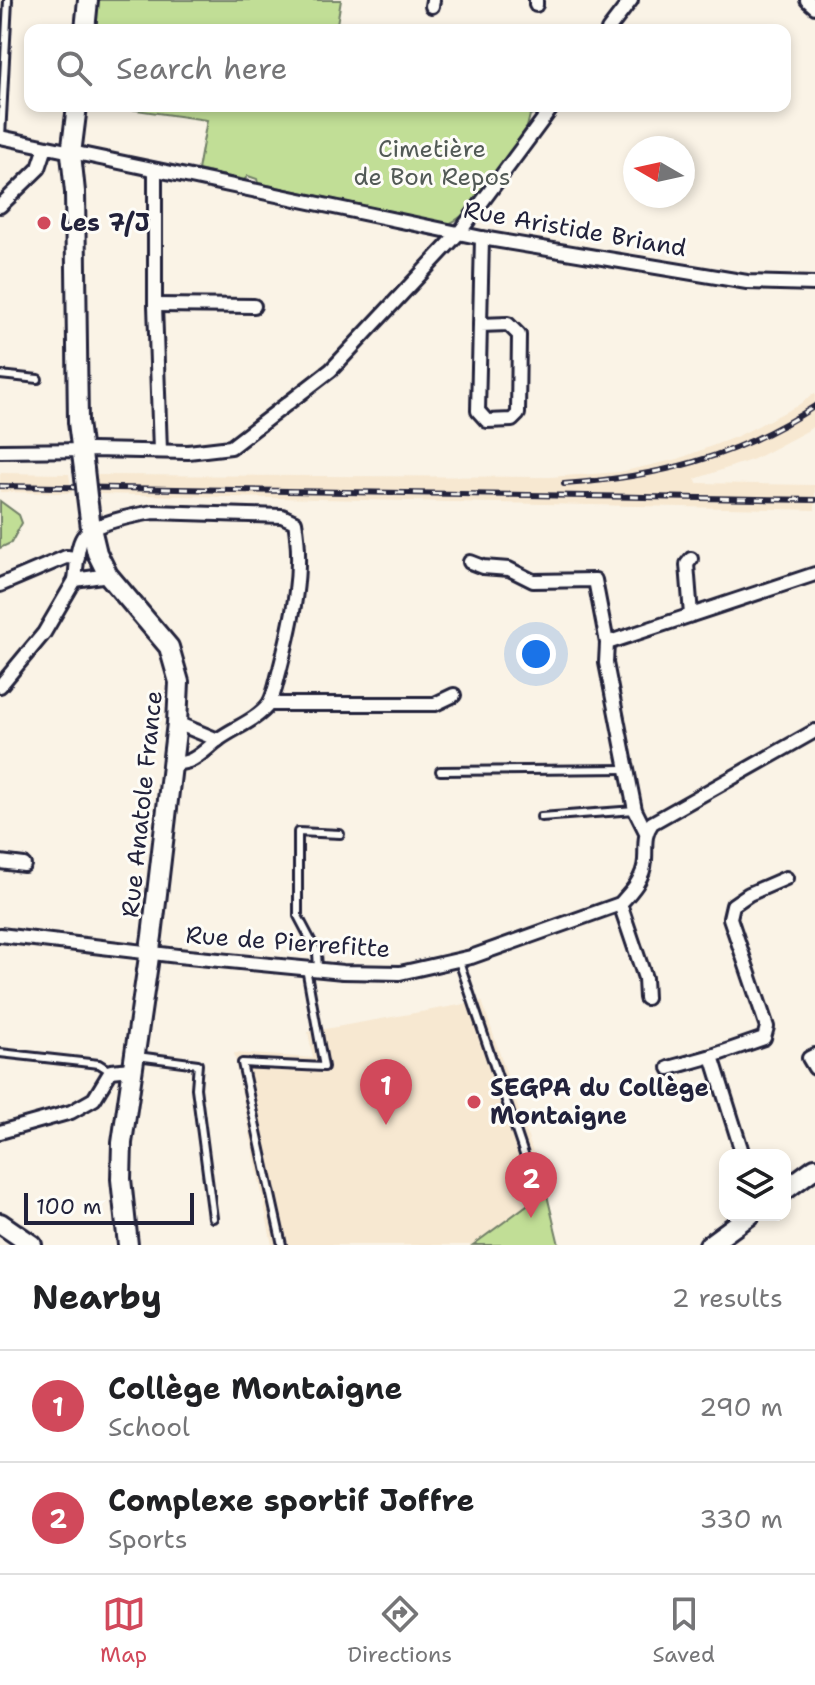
<!DOCTYPE html>
<meta charset="utf-8">
<style>
body{margin:0;font-family:"Shantell Sans",sans-serif;background:#f2f2f2;color:#202124}
.controls{position:absolute;right:24px;bottom:24px;display:grid;overflow:hidden;border-radius:16px;box-shadow:0 4px 12px #0003}
.controls button{width:72px;height:72px;display:grid;place-items:center;padding:0;border:0;border-bottom:2px solid #e0e0e0;background:#fff;color:#202124;font:40px sans-serif}
.compass{position:absolute;left:623px;top:136px;width:72px;height:72px;border-radius:50%;background:#fff;box-shadow:0 4px 12px #0003;rotate:279deg}
.scale{position:absolute;left:24px;bottom:20px;width:170px;box-sizing:border-box;padding-left:8px;border:4px solid #22223b;border-top:0;font-size:22px;line-height:28px;white-space:nowrap;color:#22223b;-webkit-text-stroke:6px #fdfcf7;paint-order:stroke}
.you{position:absolute;left:536px;top:654px;width:28px;height:28px;margin:-20px;border:6px solid #fff;border-radius:50%;background:#1a73e8;box-shadow:0 0 0 12px #1a73e833}
.badge{display:grid;place-items:center;width:52px;height:52px;border-radius:50%;background:#d1495b;color:#fff;font-size:26px;font-weight:700}
.pin{position:absolute;translate:-50% -66px;filter:drop-shadow(0 2px 4px #0008)}
.pin::after{content:'';position:absolute;top:42px;width:28px;height:24px;background:inherit;clip-path:polygon(0 0,100% 0,50% 100%)}
.list{margin:0;padding:0;list-style:none}
h2{display:flex;justify-content:space-between;align-items:center;height:104px;margin:0;padding:0 32px;font-size:34px}
h2 small{font-size:26px;font-weight:400;color:#757577}
.list li{display:grid;grid-template-columns:52px 1fr auto;gap:24px;align-items:center;box-sizing:border-box;height:112px;padding:0 32px;border-top:2px solid #e0e0e0}
.list b{display:block;font-size:30px;white-space:nowrap}
.list p{margin:0;font-size:26px;white-space:nowrap;color:#757577}
.list em{font-size:26px;font-style:normal;color:#757577}
.icon{flex:none;width:44px;height:44px;fill:none;stroke:currentColor;stroke-width:2;stroke-linecap:round;stroke-linejoin:round}
.map{position:relative;flex:none;width:815px;height:1245px;overflow:hidden}
.search{position:absolute;background:#fff;box-shadow:0 4px 12px #0003;left:24px;right:24px;top:24px;height:88px;display:flex;align-items:center;gap:20px;box-sizing:border-box;padding:0 28px;border-radius:16px;color:#757577;font-size:30px}
.sheet{height:328px;background:#fff}
nav{display:flex;justify-content:space-around;align-items:center;box-sizing:border-box;height:112px;border-top:2px solid #e0e0e0;background:#fff;font-size:22px;color:#757577}
nav a{display:grid;justify-items:center;gap:4px}
nav .on{color:#d1495b}
.map>svg:first-child{display:block}
.built{fill:#f7e8d1}
.green{fill:#c1de96;stroke:#728068;stroke-width:2}
.lines{fill:none;stroke-linecap:round;stroke-linejoin:round}
.lane-casing{stroke:#22223b;stroke-width:12}
.street-casing{stroke:#22223b;stroke-width:18}
.secondary-casing{stroke:#22223b;stroke-width:24}
.lane{stroke:#fdfcf7;stroke-width:6}
.street{stroke:#fdfcf7;stroke-width:12}
.secondary{stroke:#fdfcf7;stroke-width:18}
.rail-casing{stroke:#22223b;stroke-width:6}
.rail{stroke:#fdfcf7;stroke-width:3;stroke-dasharray:9;stroke-linecap:butt}
.secondary-bridge-casing{stroke:#22223b;stroke-width:24;stroke-linecap:butt}
.secondary-bridge{stroke:#fdfcf7;stroke-width:18}
.poi-dot{fill:#d1495b;stroke:#fdfcf7;stroke-width:3}
.labels{text-anchor:middle;dominant-baseline:central;stroke-width:6;stroke-linejoin:round;paint-order:stroke}
.park-label{font-size:24px;fill:#525a56;stroke:#fdfcf7}
.poi-label{font-size:24px;font-weight:bold;fill:#22223b;stroke:#fdfcf7;text-anchor:start}
.street-label{font-size:24px;fill:#22223b;stroke:#fdfcf7}
</style>
<div class="map">
<svg width="815" height="1245" viewBox="0 0 815 1245">
<rect width="100%" height="100%" fill="#faf3e6"/>
<filter id="ink" filterUnits="userSpaceOnUse"><feTurbulence type="fractalNoise" baseFrequency=".0125" numOctaves="2"/><feDisplacementMap in="SourceGraphic" scale="16" xChannelSelector="R" yChannelSelector="G"/><feConvolveMatrix kernelMatrix="1 2 1 2 8 2 1 2 1" color-interpolation-filters="sRGB"/></filter>
<g filter="url(#ink)">
<g class="built">
<polygon points="815,393 815,425 807,431 754,459 695,479 697,483 815,485 815,510 97,494 94,475 550,477 620,472 678,459 738,436 797,406"/>
<polygon points="0,473 69,474 72,493 0,492"/>
<polygon points="482,1001 546,1191 473,1245 272,1245 234,1053 313,1058 308,1032"/>
</g>
<g class="green">
<polygon points="98,0 341,0 336,30 94,30"/>
<path d="M108,106H543L539,112L530,115L527,127L493,178L486,181C481,201 466,215 449,224L258,183L257,179L248,176L244,180L198,170L207,120Z"/>
<polygon points="0,501 19,515 22,523 11,543 0,548"/>
<polygon points="546,1191 559,1245 473,1245"/>
</g>
<g class="lines">
<g class="lane-casing">
<g id="lane">
<polyline points="1,137 8,0"/>
<polyline points="0,375 38,379"/>
<polyline points="440,771 627,769"/>
<polyline points="541,817 635,810"/>
<polyline points="459,961 537,1193"/>
<polyline points="318,969 317,952 298,916 298,832 340,834"/>
<polyline points="0,1053 99,1064 110,1071"/>
<polyline points="137,1056 198,1064 196,1088 213,1218"/>
<polyline points="282,1245 242,1063 324,1067 306,968"/>
</g>
</g>
<g class="street-casing">
<g id="street">
<polyline points="807,0 815,7"/>
<polyline points="536,5 536,0"/>
<polyline points="432,6 433,0"/>
<polyline points="608,30 631,0"/>
<polyline points="0,137 482,238 747,282 815,284"/>
<polyline points="155,171 155,305 160,451"/>
<polyline points="0,206 39,168 46,147"/>
<polyline points="155,305 254,306"/>
<polyline points="480,325 508,324 519,335 518,414 512,420 487,421 478,411 482,238"/>
<polyline points="0,451 92,450 188,452 231,447 331,370 459,233 553,106"/>
<polyline points="470,562 483,567 509,569 533,581 595,580 607,643"/>
<path d="M108,575L75,580C77,567 76,548 83,537C92,523 136,515 153,512L282,516L295,522C304,571 292,622 280,669C277,679 275,694 269,704C257,720 234,728 219,739C202,752 194,765 171,763"/>
<polyline points="0,585 66,557 78,558"/>
<polyline points="691,615 687,564 691,559"/>
<polyline points="0,686 44,633 75,580"/>
<polyline points="269,704 435,704 454,695"/>
<polyline points="177,723 218,740"/>
<polyline points="646,832 635,810 606,663 607,643 815,574"/>
<polyline points="0,862 24,865"/>
<polyline points="620,904 645,978 646,998"/>
<path d="M0,935L178,956L343,972L400,973L471,957L620,904C632,891 644,878 645,860C646,845 643,836 652,823L815,731"/>
<polyline points="815,1055 809,1058 815,1068"/>
<polyline points="669,1068 712,1056"/>
<polyline points="0,1132 71,1112 94,1099 111,1071 131,1069"/>
<polyline points="743,1155 712,1056 764,1038 767,1027 730,918 733,905 749,894 786,878"/>
</g>
</g>
<g class="secondary-casing">
<g id="secondary">
<polyline points="85,30 88,0"/>
<polyline points="77,106 71,154 75,192 78,422 84,469"/>
<polyline points="87,496 91,528 97,553 108,575 169,647 179,682 177,723 152,936 122,1143 121,1179 128,1245"/>
<polyline points="785,1190 815,1168"/>
<polyline points="0,1223 32,1245"/>
<polyline points="709,1245 750,1215"/>
</g>
</g>
<use href="#lane" class="lane"/>
<use href="#street" class="street"/>
<use href="#secondary" class="secondary"/>
<g class="rail-casing">
<g id="rail">
<path d="M564,484C656,477 736,458 815,406"/>
<polyline points="0,486 815,500"/>
</g>
</g>
<use href="#rail" class="rail"/>
<g class="secondary-bridge-casing">
<polyline id="secondary-bridge" points="84,469 87,496"/>
</g>
<use href="#secondary-bridge" class="secondary-bridge"/>
</g>
</g>
<g class="poi-dot">
<circle cx="44" cy="223" r="8"/>
<circle cx="474" cy="1102" r="8"/>
</g>
<g class="labels">
<g class="park-label">
<text x="432" y="149">Cimetière<tspan x="432" dy="28">de Bon Repos</tspan></text>
</g>
<g class="poi-label">
<text x="60" y="223">Les 7/J</text>
<text x="490" y="1088">SEGPA du Collège<tspan x="490" dy="28">Montaigne</tspan></text>
</g>
<g class="street-label">
<text transform="translate(575 229) rotate(10)">Rue Aristide Briand</text>
<text transform="translate(142 804) rotate(-84)">Rue Anatole France</text>
<text transform="translate(288 942) rotate(4)">Rue de Pierrefitte</text>
</g>
</g>
</svg>
<div class="controls">
<button><svg class="icon" aria-label="layers" viewBox="0 0 24 24"><path d="M12 4l9 5-9 5-9-5zM3 14l9 5 9-5"/></svg></button>
</div>
<svg class="compass" viewBox="-18 -18 36 36"><path d="M0-13l5 13h-10z" fill="#e53935"/><path d="M0 13l5-13h-10z" fill="#757577"/></svg>
<div class="scale">100 m</div>
<div class="you"></div>
<div class="pin badge" style="left:386px;top:1125px">1</div>
<div class="pin badge" style="left:531px;top:1218px">2</div>
<div class="search"><svg class="icon" aria-label="search" viewBox="0 0 24 24"><circle cx="10" cy="10" r="6"/><path d="M15 15l6 6"/></svg>Search here</div>
</div>
<section class="sheet">
<h2>Nearby<small>2 results</small></h2>
<ul class="list">
<li><span class="badge">1</span><div><b>Collège Montaigne</b><p>School</p></div><em>290 m</em></li>
<li><span class="badge">2</span><div><b>Complexe sportif Joffre</b><p>Sports</p></div><em>330 m</em></li>
</ul>
</section>
<nav>
<a class="on"><svg class="icon" aria-label="map" viewBox="0 0 24 24"><path d="M3 6l6-2 6 2 6-2v14l-6 2-6-2-6 2zM9 4v14M15 6v14"/></svg>Map</a>
<a><svg class="icon" aria-label="directions" viewBox="0 0 24 24"><path d="M12 3l9 9-9 9-9-9zM9 14v-3h6M13 9l2 2-2 2"/></svg>Directions</a>
<a><svg class="icon" aria-label="saved" viewBox="0 0 24 24"><path d="M7 4h10v16l-5-4-5 4z"/></svg>Saved</a>
</nav>
